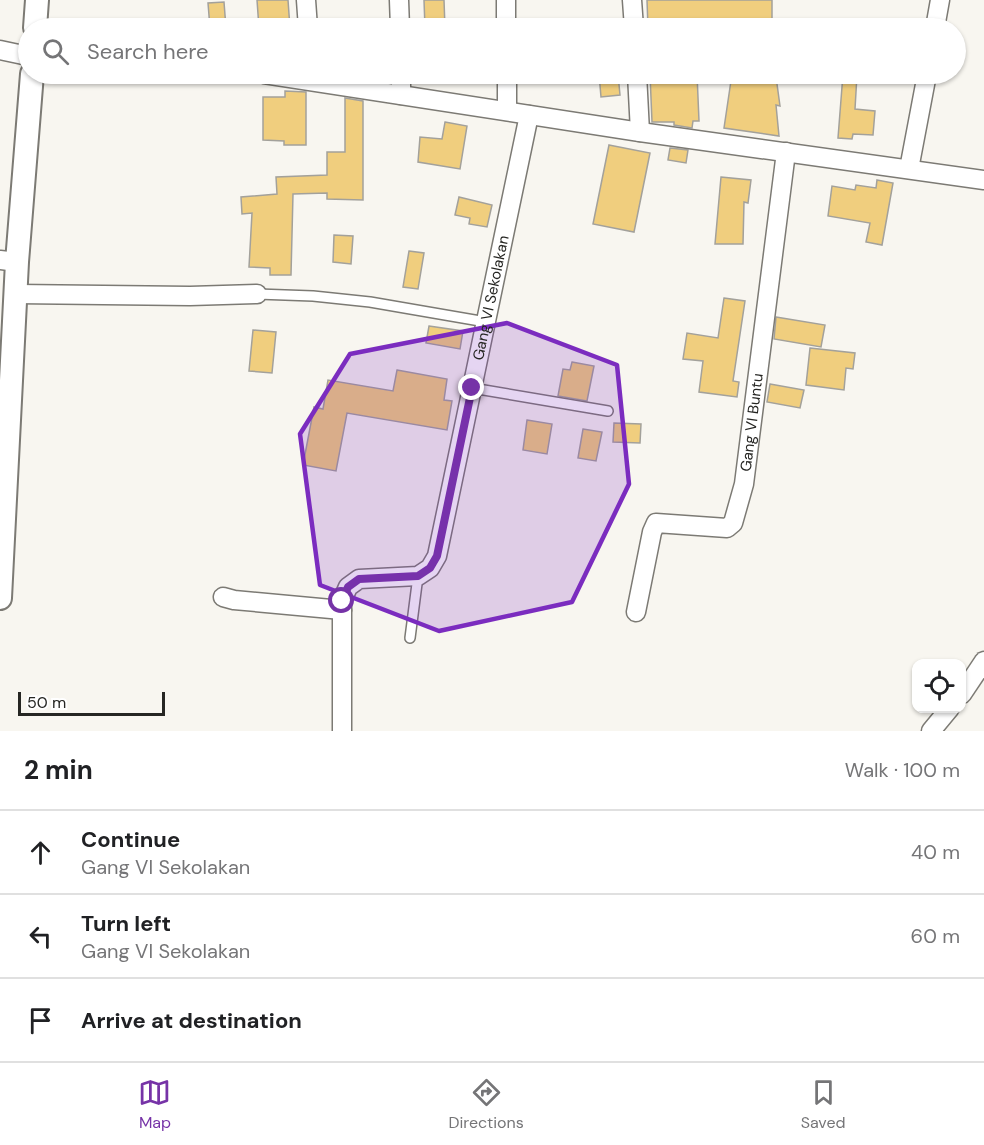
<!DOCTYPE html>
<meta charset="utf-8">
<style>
body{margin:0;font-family:"DM Sans",sans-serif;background:#f2f2f2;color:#202124}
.controls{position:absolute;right:18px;bottom:18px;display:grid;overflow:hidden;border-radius:12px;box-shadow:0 2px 4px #0004}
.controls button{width:54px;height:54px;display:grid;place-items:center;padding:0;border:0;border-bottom:2px solid #e0e0e0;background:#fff;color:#202124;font:30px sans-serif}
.scale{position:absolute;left:18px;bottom:15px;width:147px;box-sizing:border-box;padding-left:6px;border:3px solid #262623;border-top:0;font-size:16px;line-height:21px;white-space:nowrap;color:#262623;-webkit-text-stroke:4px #fff;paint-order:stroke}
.stop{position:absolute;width:18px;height:18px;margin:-14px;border:4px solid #7633a7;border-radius:50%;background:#fff}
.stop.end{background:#7633a7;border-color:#fff;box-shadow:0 2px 6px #0008}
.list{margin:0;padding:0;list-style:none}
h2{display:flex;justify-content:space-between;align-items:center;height:78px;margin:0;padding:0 24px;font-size:26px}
h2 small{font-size:20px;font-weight:400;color:#757577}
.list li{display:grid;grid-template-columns:39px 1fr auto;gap:18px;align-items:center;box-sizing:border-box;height:84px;padding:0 24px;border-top:2px solid #e0e0e0}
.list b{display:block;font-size:22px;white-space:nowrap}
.list p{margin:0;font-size:20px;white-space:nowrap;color:#757577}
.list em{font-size:20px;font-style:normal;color:#757577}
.icon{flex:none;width:33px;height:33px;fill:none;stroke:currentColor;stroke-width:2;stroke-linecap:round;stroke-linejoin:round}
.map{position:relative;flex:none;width:984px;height:731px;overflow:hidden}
.search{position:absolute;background:#fff;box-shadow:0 2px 4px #0004;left:18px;right:18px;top:18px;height:66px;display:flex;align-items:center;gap:15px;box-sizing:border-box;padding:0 21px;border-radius:33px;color:#757577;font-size:22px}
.sheet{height:330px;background:#fff}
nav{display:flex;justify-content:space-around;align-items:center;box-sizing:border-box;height:84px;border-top:2px solid #e0e0e0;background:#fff;font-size:16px;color:#757577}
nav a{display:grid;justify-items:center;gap:3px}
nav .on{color:#7633a7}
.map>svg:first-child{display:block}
.building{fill:#f0ce7e;stroke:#a3a19b;stroke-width:1.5}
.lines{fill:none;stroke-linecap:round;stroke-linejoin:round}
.service-casing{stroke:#7c7a74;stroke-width:12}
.minor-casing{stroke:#7c7a74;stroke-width:21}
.tertiary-casing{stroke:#7c7a74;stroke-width:26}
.service{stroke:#fff;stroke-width:9}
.minor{stroke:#fff;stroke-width:18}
.tertiary{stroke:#fff;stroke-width:22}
.route{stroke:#7633a7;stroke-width:8}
.marked{fill:#7b2cbf;fill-opacity:0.2;stroke:#7b2cbf;stroke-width:4.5;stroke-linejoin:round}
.labels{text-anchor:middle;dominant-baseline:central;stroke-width:6;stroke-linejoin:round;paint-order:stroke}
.street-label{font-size:15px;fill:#262623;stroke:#fff}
</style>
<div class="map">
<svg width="984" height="731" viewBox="0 0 984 731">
<rect width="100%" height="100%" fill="#f8f6f0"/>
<g class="building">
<polygon points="257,0 288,0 290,28 259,28"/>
<polygon points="424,0 444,0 445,28 425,28"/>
<polygon points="647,0 772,0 772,28 648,28"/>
<polygon points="224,2 226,28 210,28 208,3"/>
<polygon points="599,74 618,74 620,95 601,97"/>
<polygon points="650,74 697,74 699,121 693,121 692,128 674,125 674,122 652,122"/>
<polygon points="732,74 779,74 777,84 780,106 776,105 779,136 724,128"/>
<polygon points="843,74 857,75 855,109 875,111 873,135 853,134 852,139 838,138"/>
<polygon points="285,91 306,92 306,145 284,145 284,141 263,140 263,97 285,97"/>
<polygon points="345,98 363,101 363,200 327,199 327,193 293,194 291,275 270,275 270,268 249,267 252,213 242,214 241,197 277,194 276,177 327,175 327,152 345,152"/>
<polygon points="445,122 467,126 460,169 418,162 420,137 442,139"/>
<polygon points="609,145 650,153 634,232 593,224"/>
<polygon points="670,148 688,150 686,163 668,160"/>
<polygon points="721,177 751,180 748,203 744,202 743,244 715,244"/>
<polygon points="877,180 893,183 882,245 866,242 870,223 828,216 832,186 855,190 856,185 876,188"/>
<polygon points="459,197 492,205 487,227 469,224 470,218 455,215"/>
<polygon points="334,235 353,236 351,264 333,262"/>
<polygon points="409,251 424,253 418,289 403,287"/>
<polygon points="724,298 745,301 733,381 739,382 737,397 699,392 703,361 683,359 687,333 718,338"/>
<polygon points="776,317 825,325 821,347 774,339"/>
<polygon points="429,326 463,331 460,349 426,343"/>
<polygon points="253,330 276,332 272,373 249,371"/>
<polygon points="810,348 855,353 853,369 846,368 844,390 806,385"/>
<polygon points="572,362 594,366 587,401 558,396 563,369 570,370"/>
<polygon points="397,370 447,379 444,400 452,401 447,430 347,413 336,471 303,465 314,407 323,409 328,380 393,391"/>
<polygon points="770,384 804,390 800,408 767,402"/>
<polygon points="527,420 552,424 547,454 523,450"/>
<polygon points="614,423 641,424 640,443 613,442"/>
<polygon points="583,429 602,432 596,461 578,458"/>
</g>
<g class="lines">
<g class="service-casing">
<g id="service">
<polyline points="257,294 313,296 370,302 486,322"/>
<polyline points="472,388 608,411"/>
<polyline points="410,638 418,576"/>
</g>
</g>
<g class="minor-casing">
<g id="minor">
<polyline points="306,0 308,28"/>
<polyline points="399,0 400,28"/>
<polyline points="506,0 506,28"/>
<polyline points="632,0 634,28"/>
<polyline points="935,28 940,0"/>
<polyline points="0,50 28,56"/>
<polyline points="264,74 640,132 984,180"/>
<polyline points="401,74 401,95"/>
<polyline points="507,74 507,111"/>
<polyline points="637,74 640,132"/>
<polyline points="909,169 927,74"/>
<polyline points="0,260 17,262"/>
<polyline points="16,294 190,296 257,294"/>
<polyline points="223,597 234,600 342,610"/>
<path id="s1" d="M636,612L652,532L656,523L727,528L733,523L744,484L786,152"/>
<polyline points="962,694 984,661"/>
<path id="s2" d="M342,731V601L348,587L359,579L418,576L430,568L437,556L529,115"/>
<polyline points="931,731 950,708"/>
</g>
</g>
<g class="tertiary-casing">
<g id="tertiary">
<polyline points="35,28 37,0"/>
<polyline points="0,598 17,262 32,74"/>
</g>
</g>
<use href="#service" class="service"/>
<use href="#minor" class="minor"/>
<use href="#tertiary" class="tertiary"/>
</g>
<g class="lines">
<polyline class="route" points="342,601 348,587 359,579 418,576 430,568 437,556 472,388"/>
</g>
<path class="marked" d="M507,323L617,365L629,484L572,602L439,631L320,585L300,434L350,354Z"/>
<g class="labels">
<g class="street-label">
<text stroke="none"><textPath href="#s2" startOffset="510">Gang VI Sekolakan</textPath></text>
<text stroke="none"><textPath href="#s1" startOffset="273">Gang VI Buntu</textPath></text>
</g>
</g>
</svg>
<div class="controls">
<button><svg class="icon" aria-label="locate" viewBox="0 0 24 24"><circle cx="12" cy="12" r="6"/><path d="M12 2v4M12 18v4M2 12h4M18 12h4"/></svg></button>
</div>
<div class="scale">50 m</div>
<div class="stop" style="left:342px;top:601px"></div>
<div class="stop end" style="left:472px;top:388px"></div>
<div class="search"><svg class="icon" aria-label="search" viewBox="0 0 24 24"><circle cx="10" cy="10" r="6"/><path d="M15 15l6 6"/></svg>Search here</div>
</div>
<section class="sheet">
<h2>2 min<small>Walk · 100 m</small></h2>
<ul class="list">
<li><svg class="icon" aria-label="ahead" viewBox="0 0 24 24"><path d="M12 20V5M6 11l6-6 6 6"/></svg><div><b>Continue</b><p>Gang VI Sekolakan</p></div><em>40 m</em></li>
<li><svg class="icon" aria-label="left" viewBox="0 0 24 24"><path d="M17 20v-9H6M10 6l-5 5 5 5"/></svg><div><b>Turn left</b><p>Gang VI Sekolakan</p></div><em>60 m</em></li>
<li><svg class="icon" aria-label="arrive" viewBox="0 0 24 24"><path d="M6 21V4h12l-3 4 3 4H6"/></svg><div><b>Arrive at destination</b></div></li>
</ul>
</section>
<nav>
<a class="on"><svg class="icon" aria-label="map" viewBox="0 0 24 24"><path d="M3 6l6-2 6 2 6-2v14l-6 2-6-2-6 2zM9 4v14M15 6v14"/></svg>Map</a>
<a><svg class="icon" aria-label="directions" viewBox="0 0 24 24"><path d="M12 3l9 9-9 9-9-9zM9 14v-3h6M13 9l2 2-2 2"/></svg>Directions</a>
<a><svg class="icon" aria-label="saved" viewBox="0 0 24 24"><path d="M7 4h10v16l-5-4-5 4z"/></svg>Saved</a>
</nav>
